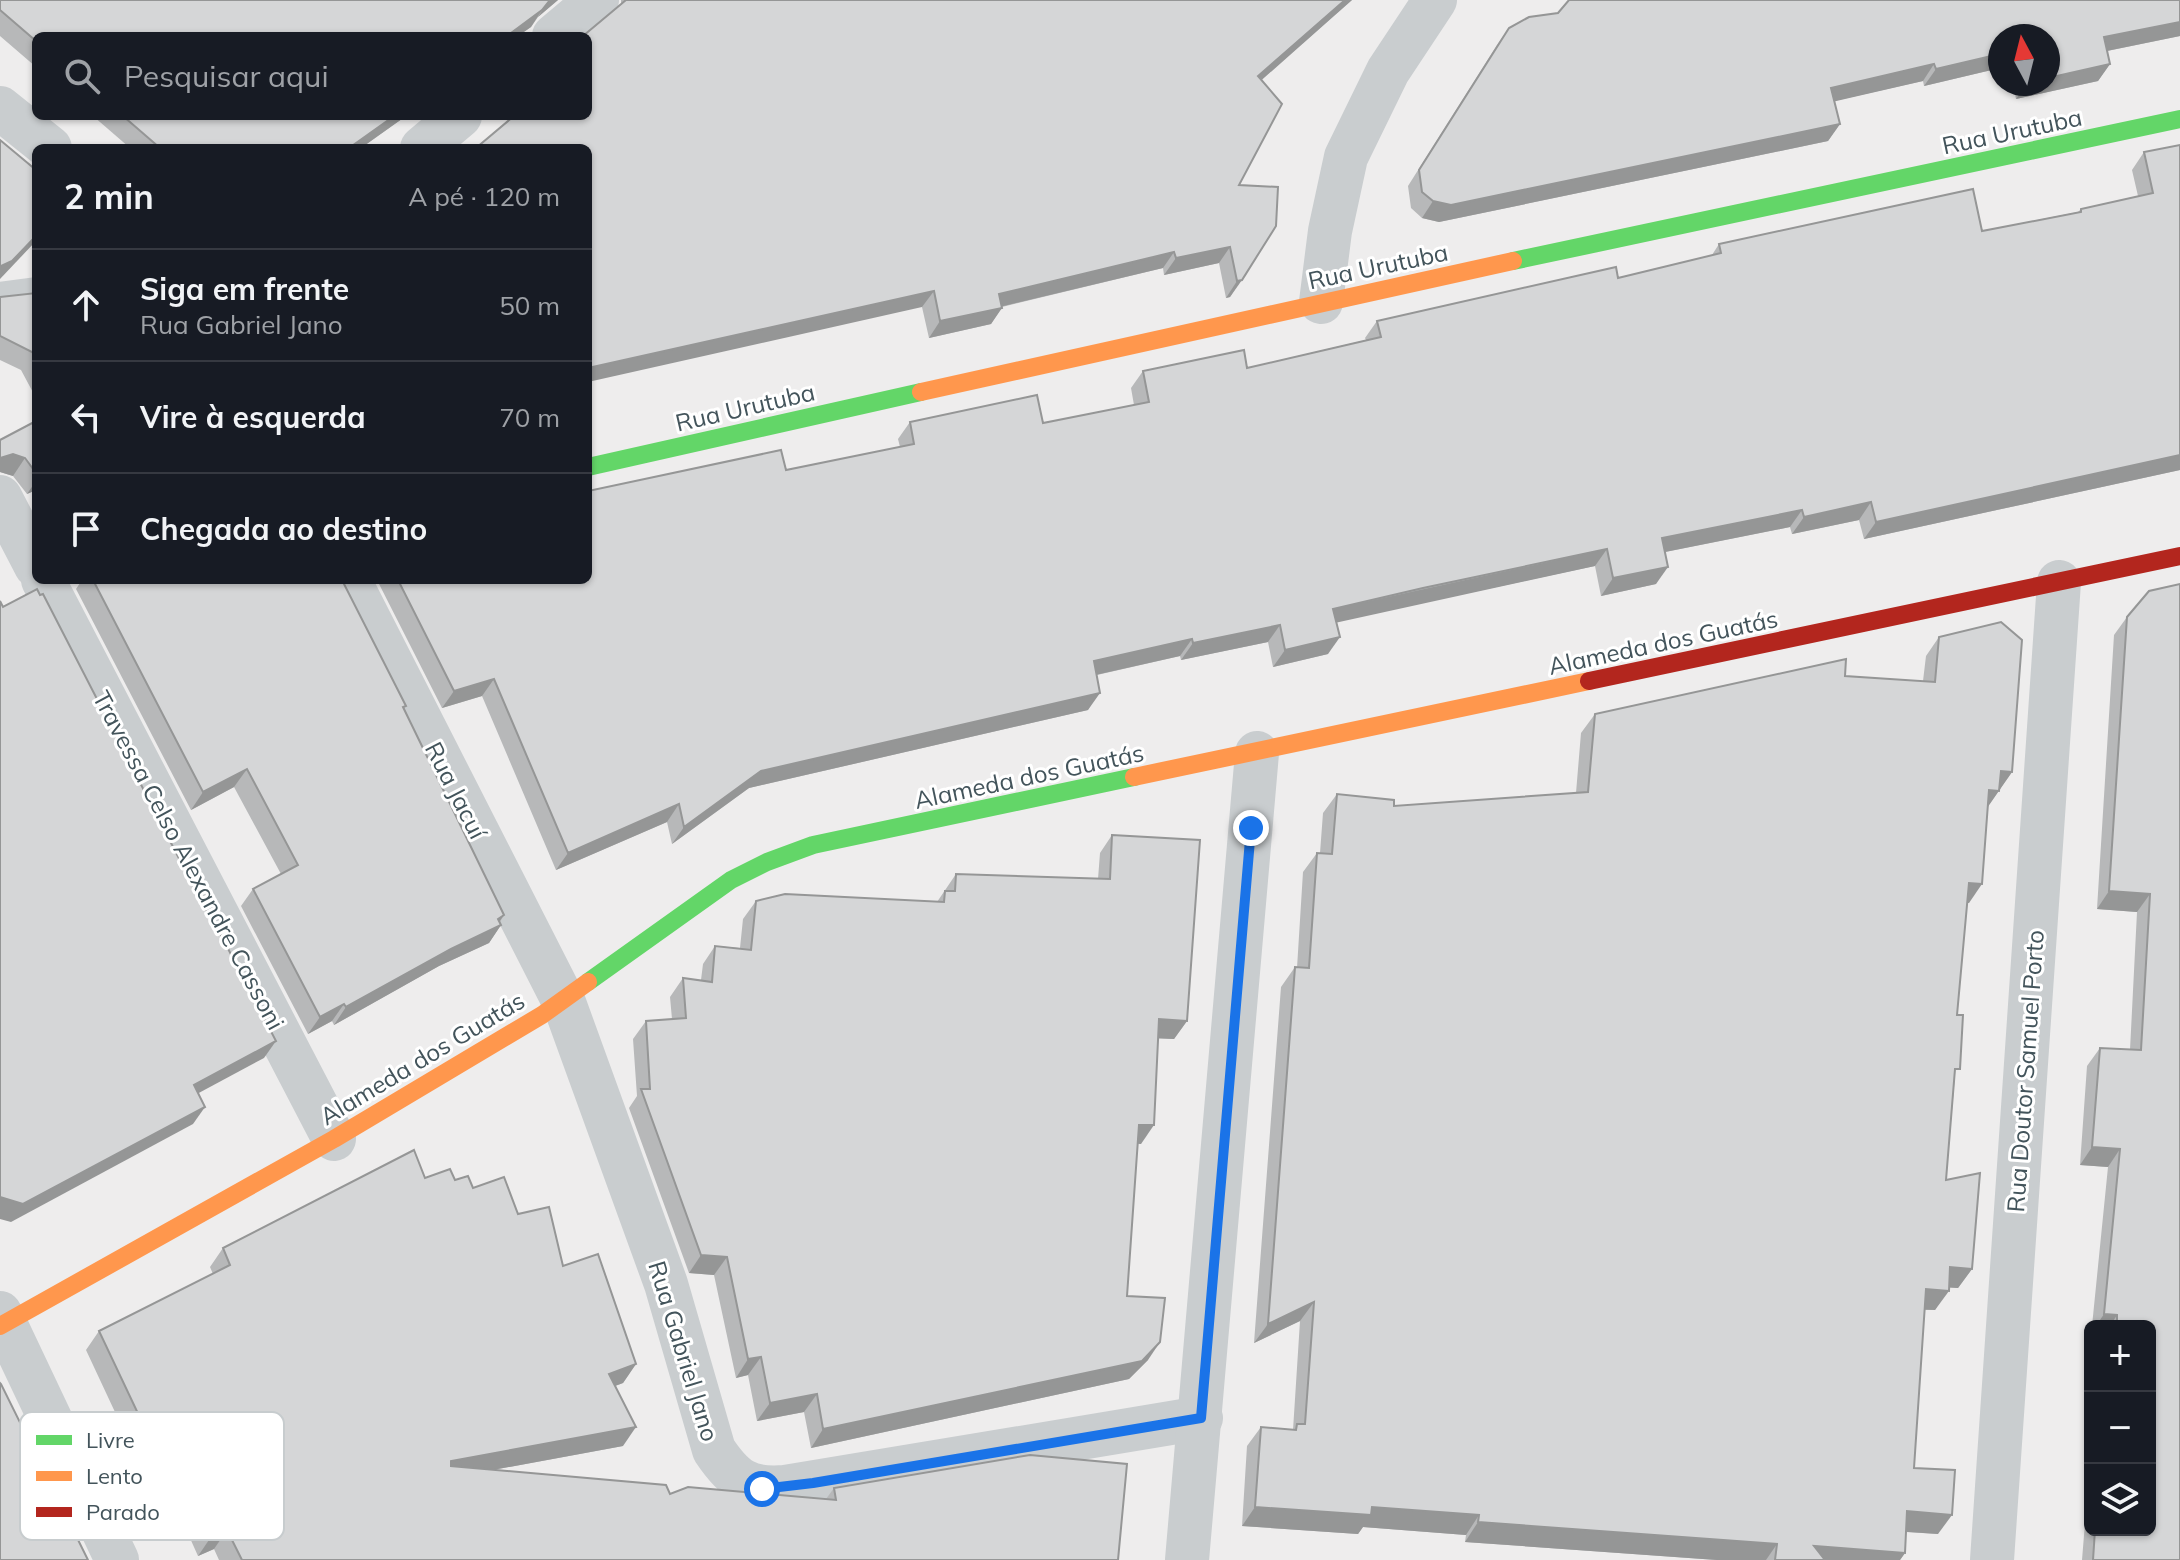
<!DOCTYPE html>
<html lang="pt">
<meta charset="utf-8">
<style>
body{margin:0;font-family:Mulish,sans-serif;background:#20242c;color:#f1f3f6}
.controls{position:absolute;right:24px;bottom:24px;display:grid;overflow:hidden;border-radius:12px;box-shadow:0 2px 6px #0004}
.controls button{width:72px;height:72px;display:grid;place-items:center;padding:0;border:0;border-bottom:2px solid #363941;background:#171b24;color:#f1f3f6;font:40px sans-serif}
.compass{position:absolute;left:1988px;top:24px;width:72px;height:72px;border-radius:50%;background:#171b24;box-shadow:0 2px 6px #0004;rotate:353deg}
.stop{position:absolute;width:24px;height:24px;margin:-18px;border:6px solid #1a73e8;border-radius:50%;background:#fff}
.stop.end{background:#1a73e8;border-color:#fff;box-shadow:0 2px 8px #0008}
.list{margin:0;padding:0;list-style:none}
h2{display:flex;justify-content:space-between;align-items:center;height:104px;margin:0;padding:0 32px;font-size:34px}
h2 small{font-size:26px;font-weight:400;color:#9ea1a6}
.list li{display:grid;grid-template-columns:52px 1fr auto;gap:24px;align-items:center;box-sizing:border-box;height:112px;padding:0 32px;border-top:2px solid #363941}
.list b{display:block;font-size:30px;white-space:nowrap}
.list p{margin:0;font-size:26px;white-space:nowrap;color:#9ea1a6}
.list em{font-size:26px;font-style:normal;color:#9ea1a6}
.icon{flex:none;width:44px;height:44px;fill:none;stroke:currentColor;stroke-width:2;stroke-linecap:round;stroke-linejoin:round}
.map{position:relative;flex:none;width:2180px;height:1560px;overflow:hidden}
.search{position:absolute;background:#171b24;box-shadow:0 2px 6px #0004;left:32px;top:32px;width:560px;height:88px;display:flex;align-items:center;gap:20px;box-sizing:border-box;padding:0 28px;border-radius:12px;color:#9ea1a6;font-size:30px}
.panel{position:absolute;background:#171b24;box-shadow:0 2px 6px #0004;left:32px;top:144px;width:560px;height:440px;border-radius:12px}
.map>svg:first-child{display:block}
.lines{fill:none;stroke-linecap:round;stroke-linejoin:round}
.lane{stroke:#c9cdcf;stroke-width:28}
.street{stroke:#c9cdcf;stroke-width:44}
.fast{stroke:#63d668;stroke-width:18}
.slow{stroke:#ff974d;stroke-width:18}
.jam{stroke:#b3261e;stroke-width:18}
.wall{fill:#b7b8b9}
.shaded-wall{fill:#959696}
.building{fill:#d5d6d7;stroke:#959696;stroke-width:2}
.route{stroke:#1a73e8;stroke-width:10}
.labels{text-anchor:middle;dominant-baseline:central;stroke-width:6;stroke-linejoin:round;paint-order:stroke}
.street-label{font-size:24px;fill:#43545b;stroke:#fff}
.key{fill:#fff;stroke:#c7ccce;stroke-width:2}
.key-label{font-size:22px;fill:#43545b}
</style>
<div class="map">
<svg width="2180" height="1560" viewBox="0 0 2180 1560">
<rect width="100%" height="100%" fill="#eeeded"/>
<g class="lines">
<polyline class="lane" points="0,296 36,291"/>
<g class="street">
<polyline points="554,36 597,0"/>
<polyline points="0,108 50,148"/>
<polyline points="422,148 460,116"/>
<polyline points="1321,302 1330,231 1346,157 1388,71 1435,0"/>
<polyline points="0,497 36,566"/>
<polyline points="43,580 334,1139"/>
<path d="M349,580L563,1000L666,1284L714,1450C734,1480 748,1490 785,1487L1201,1418"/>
<polyline points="0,1313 117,1560"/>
<polyline points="1187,1560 1257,753"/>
<polyline points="1992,1560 2059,582"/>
</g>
<g class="fast">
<polyline points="1513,261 2180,119"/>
<polyline points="588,467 921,392"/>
<polyline points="588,982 731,880 767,862 813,845 1134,777"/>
</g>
<g class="slow">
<polyline points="921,392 1513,261"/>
<polyline points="1134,777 1589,681"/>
<polyline points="0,1326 334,1139 542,1015 588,982"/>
</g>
<polyline class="jam" points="1589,681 2180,556"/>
</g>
<g class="wall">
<polygon points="0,0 558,0 538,17 531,27 518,36 36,36 36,67 0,36"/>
<polygon points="621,0 1352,0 1261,80 1239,185 1276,226 1230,297 1226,298 1219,263 1164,275 1163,268 1002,307 991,324 929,338 922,307 588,116 621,6"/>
<polygon points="1569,0 2180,0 2180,36 2107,51 2110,64 2098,81 2016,99 2013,84 2048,84 2048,36 2000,36 2000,68 1924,86 1923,81 1834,101 1840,124 1828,141 1439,222 1422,218 1411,208 1408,186 1497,45 1509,28 1529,17 1558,13"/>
<polygon points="93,116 406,116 361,148 130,148"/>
<polygon points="2180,145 2180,470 1864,539 1859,520 1792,534 1790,527 1665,552 1656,584 1601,596 1595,566 1411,605 1336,622 1328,654 1273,667 1268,642 1181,660 1180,656 1097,675 1088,710 749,788 672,844 667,822 556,870 482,696 442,708 377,580 588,580 786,470 900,447 898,439 910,422 1043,423 1134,405 1131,388 1143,371 1247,368 1366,340 1365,338 1377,321 1618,278 1712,255 1719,244 1982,231 2078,212 2081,209 2138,196 2132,170 2144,152"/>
<polygon points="36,293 36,398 21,370 0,360 0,297"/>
<polygon points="36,421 36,490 27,494 13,476 0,472"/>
<polygon points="82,580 342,580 406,706 404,709 504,915 500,922 501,925 489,943 439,966 334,1025 332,1021 308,1034 241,906 253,889 281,874 234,787 191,810 76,589"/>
<polygon points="2149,591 2180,1560 2082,1560 2090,1461 2090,1530 2150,1530 2150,1326 2092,1326 2108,1167 2080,1165 2087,1066 2100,1048 2130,1050 2137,912 2097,909 2114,635 2127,617"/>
<polygon points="1939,637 2012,772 1988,806 1969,903 1967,903 1957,1015 1955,1076 1946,1180 1972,1269 1958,1288 1949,1287 1935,1310 1924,1310 1914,1468 1938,1534 1906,1532 1905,1553 1900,1560 1717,1560 1465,1542 1466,1535 1363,1527 1358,1534 1242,1526 1247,1446 1261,1427 1293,1430 1300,1321 1254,1343 1281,987 1295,967 1297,968 1303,872 1317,853 1320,853 1323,813 1337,794 1394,806 1576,793 1581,733 1595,714 1845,676 1923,681 1926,656"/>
<polygon points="1112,835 1187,1021 1174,1039 1158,1038 1141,1144 1137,1143 1127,1296 1148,1360 1129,1379 811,1448 804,1412 757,1421 748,1375 736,1378 714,1275 689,1273 629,1108 637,1096 633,1039 646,1021 672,1019 670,997 683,978 701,980 703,964 715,946 740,948 743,919 756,901 937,902 956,874 1098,879 1100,853"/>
<polygon points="425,1178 455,1180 473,1188 518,1214 563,1266 636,1364 623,1383 615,1386 623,1446 493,1470 670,1494 826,1499 834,1488 1118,1560 219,1560 214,1549 198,1556 185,1527 158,1539 136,1483 143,1472 86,1350 99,1331 213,1274 210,1267 223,1248"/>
</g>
<g class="shaded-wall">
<polygon points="549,0 558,0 538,17"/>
<polygon points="1345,0 1352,0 1247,93 1258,76"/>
<polygon points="542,10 531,27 518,36 507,36"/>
<polygon points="2180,22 2180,36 2092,54 2104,37"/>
<polygon points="2000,54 2000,68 1924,86 1936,69"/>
<polygon points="1934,64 1923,81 1819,105 1831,88"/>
<polygon points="2110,64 2098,81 2016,99 2027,84 2048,84 2048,78"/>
<polygon points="394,116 406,116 361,148 349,148"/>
<polygon points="1840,124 1828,141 1439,222 1422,218 1433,201"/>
<polygon points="36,236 36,241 0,279 0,267"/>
<polygon points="1230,247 1219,263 1164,275 1176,258"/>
<polygon points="1174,252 1163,268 987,310 999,294"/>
<polygon points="1242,280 1230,297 1226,298 1237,281"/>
<polygon points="934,291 922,307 588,382 588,368"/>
<polygon points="1002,308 991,324 929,338 940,321"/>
<polygon points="13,454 25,458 13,476 0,472 0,458"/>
<polygon points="2180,455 2180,470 1864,539 1876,522"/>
<polygon points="36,481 36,490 27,494"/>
<polygon points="1871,502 1859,520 1792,534 1804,517"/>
<polygon points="1802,510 1790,527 1650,555 1662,538"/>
<polygon points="1607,549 1595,566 1321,626 1333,609"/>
<polygon points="1668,567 1656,584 1601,596 1613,578"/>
<polygon points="1280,625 1268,642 1181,660 1193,643"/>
<polygon points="1340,637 1328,654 1273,667 1285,650"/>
<polygon points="1192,639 1180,656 1082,678 1094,661"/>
<polygon points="494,679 482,696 442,708 454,691"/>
<polygon points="1100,693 1088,710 749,788 672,844 684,827 761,771"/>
<polygon points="247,769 234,787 191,810 203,792"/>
<polygon points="2001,771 2012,772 1985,811 1976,810"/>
<polygon points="679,804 667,822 556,870 568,853"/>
<polygon points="1969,883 1982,884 1969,903 1955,902"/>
<polygon points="2109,891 2150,894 2137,912 2097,909"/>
<polygon points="504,915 495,928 501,925 489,943 439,966 334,1025 346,1007"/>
<polygon points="344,1004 332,1021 308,1034 320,1017"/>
<polygon points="1159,1019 1187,1021 1174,1039 1147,1038"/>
<polygon points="276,1041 264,1058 182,1102 194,1085"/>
<polygon points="205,1107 193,1124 11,1222 0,1219 0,1197"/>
<polygon points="1139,1125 1154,1125 1141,1144 1126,1143"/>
<polygon points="2092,1147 2120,1149 2108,1167 2080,1165"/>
<polygon points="701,1255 727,1257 714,1275 689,1273"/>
<polygon points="1950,1267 1972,1269 1958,1288 1937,1287"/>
<polygon points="1926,1289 1949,1291 1935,1310 1912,1309"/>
<polygon points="1314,1302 1300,1321 1254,1343 1268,1324"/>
<polygon points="2104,1314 2117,1315 2110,1326 2096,1326"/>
<polygon points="1160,1342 1148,1360 1129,1379 811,1448 823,1429"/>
<polygon points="761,1357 748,1375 736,1378 748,1359"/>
<polygon points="636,1364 623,1383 596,1393 609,1374"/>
<polygon points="817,1394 804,1412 757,1421 770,1403"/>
<polygon points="636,1427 623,1446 438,1480 451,1461"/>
<polygon points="1255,1507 1372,1507 1479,1515 1466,1535 1363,1527 1358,1534 1242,1526"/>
<polygon points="198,1508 185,1527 158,1539 171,1520"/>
<polygon points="1907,1511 1952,1515 1938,1534 1894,1531"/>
<polygon points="1478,1522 1777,1544 1766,1560 1717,1560 1465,1542"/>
<polygon points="227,1530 214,1549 198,1556 211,1537"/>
<polygon points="1814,1546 1905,1553 1900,1560 1805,1560"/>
</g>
<g class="building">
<polygon points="0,0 550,0 542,10 507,36 36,36 36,41 0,10"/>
<polygon points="626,0 1345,0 1258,76 1282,104 1239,185 1278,187 1276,226 1242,280 1237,281 1230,247 1176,258 1174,252 999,294 1002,308 940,321 934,291 588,368 588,148 476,148 514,116 588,116 588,36 583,36"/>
<polygon points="1569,0 2180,0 2180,22 2104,37 2110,64 2048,78 2048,36 2000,36 2000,54 1936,69 1934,64 1831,88 1840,124 1451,205 1433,201 1422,192 1419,170 1509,28 1529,17 1558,13"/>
<polygon points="123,116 394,116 349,148 160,148"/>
<polygon points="0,140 36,170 36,236 12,261 1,266 0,269"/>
<polygon points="2180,145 2180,455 1876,522 1871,502 1804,517 1802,510 1662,538 1668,567 1613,578 1607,549 1423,588 1333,609 1340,637 1285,650 1280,625 1193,643 1192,639 1094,661 1100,693 761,771 684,827 679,804 568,853 494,679 454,691 398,580 588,580 588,491 781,450 786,470 914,444 910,422 1037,395 1043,423 1149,402 1143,371 1244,350 1247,368 1381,337 1377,321 1616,267 1618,278 1721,253 1719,244 1973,189 1982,231 2081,212 2081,209 2153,193 2144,152"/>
<polygon points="36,293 36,357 34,353 0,336 0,297"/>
<polygon points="36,421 36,473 25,458 13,454 0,458 0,440"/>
<polygon points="93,580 342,580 406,706 403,707 504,915 498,919 501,925 451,949 346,1007 344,1004 320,1017 253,889 298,865 247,769 203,792"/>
<polygon points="2180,584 2180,1560 2093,1560 2095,1530 2150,1530 2150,1326 2117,1326 2117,1315 2104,1314 2120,1149 2092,1147 2100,1048 2141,1050 2150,894 2109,891 2127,617 2149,591"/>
<polygon points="37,589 40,595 43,594 207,913 209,912 276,1041 194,1085 205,1107 23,1204 0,1197 0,601 3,607"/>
<polygon points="2001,622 2022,640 2012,772 2001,771 1999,791 1989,790 1982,884 1969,883 1957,1015 1963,1015 1960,1069 1955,1069 1946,1180 1980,1173 1972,1269 1950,1267 1949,1291 1926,1289 1914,1468 1955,1470 1952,1515 1907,1511 1905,1553 1814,1546 1825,1560 1775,1560 1777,1544 1478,1522 1479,1515 1372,1507 1371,1515 1255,1507 1261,1427 1296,1430 1297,1424 1305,1424 1314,1302 1268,1324 1295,967 1309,968 1317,853 1332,854 1337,794 1394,800 1394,806 1588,792 1595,714 1846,659 1845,676 1935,682 1939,637"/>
<polygon points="1112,835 1200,840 1187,1021 1159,1019 1154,1125 1139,1125 1127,1296 1165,1298 1160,1342 1142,1361 823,1429 817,1394 770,1403 761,1357 748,1359 727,1257 701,1255 641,1089 650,1089 646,1021 686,1018 683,978 712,982 715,946 751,950 756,901 785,894 944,902 945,891 955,891 956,874 1110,879"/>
<polygon points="414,1150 425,1178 450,1169 455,1180 468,1176 473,1188 504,1177 518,1214 549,1207 563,1266 598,1254 636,1364 609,1374 636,1427 451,1461 451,1466 666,1485 670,1494 688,1487 836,1500 834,1488 1030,1455 1127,1464 1118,1560 242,1560 227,1530 211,1537 198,1508 171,1520 149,1465 160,1460 99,1331 230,1265 223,1248"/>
<polygon points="0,1383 1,1384 88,1560 0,1560"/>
</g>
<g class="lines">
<polyline class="route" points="762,1489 813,1483 1201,1418 1251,828"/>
</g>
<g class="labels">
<g class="street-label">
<text transform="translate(2012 131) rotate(-12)">Rua Urutuba</text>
<text transform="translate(1378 266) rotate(-12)">Rua Urutuba</text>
<text transform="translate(745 407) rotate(-13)">Rua Urutuba</text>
<text transform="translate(1663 642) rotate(-12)">Alameda dos Guatás</text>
<text transform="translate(1029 776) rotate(-12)">Alameda dos Guatás</text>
<text transform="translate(456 790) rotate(63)">Rua Jacuí</text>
<text transform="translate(189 860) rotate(62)">Travessa Celso Alexandre Cassoni</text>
<text transform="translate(422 1058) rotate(-31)">Alameda dos Guatás</text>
<text transform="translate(2025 1071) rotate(-86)">Rua Doutor Samuel Porto</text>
<text transform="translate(684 1351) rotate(73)">Rua Gabriel Jano</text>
</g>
</g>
<rect x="20" y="1412" width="264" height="128" rx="12" class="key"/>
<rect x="36" y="1435" width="36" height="10" fill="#63d668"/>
<rect x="36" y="1471" width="36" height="10" fill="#ff974d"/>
<rect x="36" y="1507" width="36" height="10" fill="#b3261e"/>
<g class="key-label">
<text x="86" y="1448">Livre</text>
<text x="86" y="1484">Lento</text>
<text x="86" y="1520">Parado</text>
</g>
</svg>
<div class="controls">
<button>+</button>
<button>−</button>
<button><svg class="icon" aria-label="layers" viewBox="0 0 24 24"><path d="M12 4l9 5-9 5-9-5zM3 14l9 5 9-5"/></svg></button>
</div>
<svg class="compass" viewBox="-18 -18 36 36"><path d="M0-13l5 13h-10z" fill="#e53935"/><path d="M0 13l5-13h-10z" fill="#9ea1a6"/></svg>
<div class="stop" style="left:762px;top:1489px"></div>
<div class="stop end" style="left:1251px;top:828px"></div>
<div class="search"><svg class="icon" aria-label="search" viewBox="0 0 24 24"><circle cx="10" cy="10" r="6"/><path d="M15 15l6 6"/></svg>Pesquisar aqui</div>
<section class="panel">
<h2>2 min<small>A pé · 120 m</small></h2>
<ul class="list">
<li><svg class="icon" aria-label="ahead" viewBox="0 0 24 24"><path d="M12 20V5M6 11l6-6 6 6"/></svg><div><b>Siga em frente</b><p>Rua Gabriel Jano</p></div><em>50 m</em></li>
<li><svg class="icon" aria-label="left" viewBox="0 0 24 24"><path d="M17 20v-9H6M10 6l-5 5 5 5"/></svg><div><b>Vire à esquerda</b></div><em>70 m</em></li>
<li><svg class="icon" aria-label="arrive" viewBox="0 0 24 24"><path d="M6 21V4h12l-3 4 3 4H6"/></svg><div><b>Chegada ao destino</b></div></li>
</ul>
</section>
</div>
